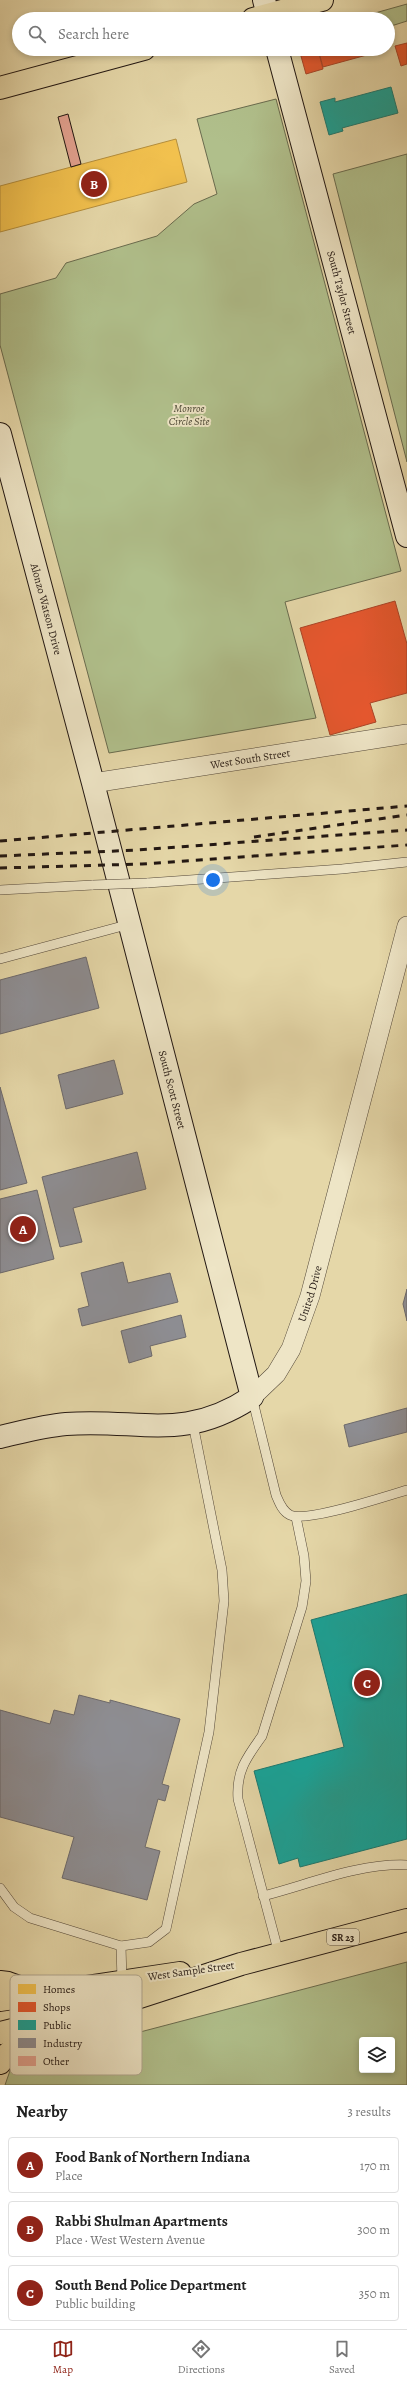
<!DOCTYPE html>
<meta charset="utf-8">
<style>
body{margin:0;font-family:Alegreya,serif;background:#f6f6f6;color:#222}
.controls{position:absolute;right:12px;bottom:12px;display:grid;overflow:hidden;border-radius:4px;box-shadow:0 2px 6px #0003}
.controls button{width:36px;height:36px;display:grid;place-items:center;padding:0;border:0;border-bottom:1px solid #e0e0e0;background:#fff;color:#222;font:20px sans-serif}
.you{position:absolute;left:213px;top:880px;width:14px;height:14px;margin:-10px;border:3px solid #fff;border-radius:50%;background:#1a73e8;box-shadow:0 0 0 6px #1a73e833}
.badge{display:grid;place-items:center;width:26px;height:26px;border-radius:50%;background:#8f2418;color:#fff;font-size:13px;font-weight:700}
.pin{position:absolute;translate:-50% -50%;border:2px solid #fff;box-shadow:0 1px 4px #0006}
.list{margin:0;padding:0;list-style:none}
h2{display:flex;justify-content:space-between;align-items:center;height:52px;margin:0;padding:0 16px;font-size:17px}
h2 small{font-size:13px;font-weight:400;color:#767676}
.list li{display:grid;grid-template-columns:26px 1fr auto;gap:12px;align-items:center;box-sizing:border-box;height:56px;margin:0 8px 8px;padding:0 8px;border:1px solid #e0e0e0;border-radius:4px}
.list b{display:block;font-size:15px;white-space:nowrap}
.list p{margin:0;font-size:13px;white-space:nowrap;color:#767676}
.list em{font-size:13px;font-style:normal;color:#767676}
.icon{flex:none;width:22px;height:22px;fill:none;stroke:currentColor;stroke-width:2;stroke-linecap:round;stroke-linejoin:round}
.map{position:relative;flex:none;width:407px;height:2085px;overflow:hidden}
.search{position:absolute;background:#fff;box-shadow:0 2px 6px #0003;left:12px;right:12px;top:12px;height:44px;display:flex;align-items:center;gap:10px;box-sizing:border-box;padding:0 14px;border-radius:22px;color:#767676;font-size:15px}
.sheet{height:244px;background:#fff}
nav{display:flex;justify-content:space-around;align-items:center;box-sizing:border-box;height:56px;border-top:1px solid #e0e0e0;background:#fff;font-size:11px;color:#767676}
nav a{display:grid;justify-items:center;gap:2px}
nav .on{color:#8f2418}
.map>svg:first-child{display:block}
.green{fill:#b0bf8b;stroke:#696b4e;fill-rule:evenodd}
.homes{fill:#f2c14e;stroke:#b48e3c}
.shops{fill:#e4572e;stroke:#aa4426}
.public{fill:#17a398;stroke:#1a7970}
.industry{fill:#8d8d92;stroke:#6d6a6c}
.building{fill:#e3a290;stroke:#221712}
.lines{fill:none;stroke-linecap:round;stroke-linejoin:round}
.lane-casing{stroke:#534738;stroke-width:10}
.street-casing{stroke:#534738;stroke-width:20}
.secondary-casing{stroke:#221712;stroke-width:24}
.primary-casing{stroke:#221712;stroke-width:24}
.lane{stroke:#eee5c6;stroke-width:9}
.street{stroke:#eee5c6;stroke-width:19}
.secondary{stroke:#eee5c6;stroke-width:22}
.primary{stroke:#e5d7a8;stroke-width:22}
.rail{stroke:#221712;stroke-width:3;stroke-dasharray:7 7;stroke-linecap:butt}
.lane-bridge-casing{stroke:#534738;stroke-width:10;stroke-linecap:butt}
.lane-bridge{stroke:#eee5c6;stroke-width:9}
.labels{text-anchor:middle;dominant-baseline:central;stroke-width:4;stroke-linejoin:round;paint-order:stroke}
.shield{fill:#eee5c6;stroke:#5f5548;stroke-width:1}
.shield-label{font-size:10px;font-weight:bold;fill:#221712}
.street-label{font-size:11px;fill:#221712;stroke:#eee5c6}
.park-label{font-size:11px;font-style:italic;fill:#4d4936;stroke:#eee5c6}
.key{fill:#eee5c6;stroke:#b1a790;stroke-width:1}
.key-label{font-size:11px;fill:#221712}
</style>
<div class="map">
<svg width="407" height="2085" viewBox="0 0 407 2085">
<rect width="100%" height="100%" fill="#e5d7a8"/>
<filter id="stains"><feTurbulence type="fractalNoise" baseFrequency=".005" numOctaves="4"/><feColorMatrix values="0 0 0 0 .2 0 0 0 0 .09 0 0 0 0 .02 0 0 0 .5 -.17"/></filter>
<radialGradient id="worn" r=".72"><stop offset=".6" stop-color="#630" stop-opacity="0"/><stop offset="1" stop-color="#630" stop-opacity=".3"/></radialGradient>
<g class="green">
<polygon points="407,4 407,21 388,27 388,19 377,19 375,13"/>
<polygon points="276,99 401,571 285,602 316,718 109,753 0,345 0,294 56,278 66,263 157,236 194,204 217,194 197,119"/>
<polygon points="407,154 407,462 333,174"/>
<path d="M407,1962V2085H5L12,2065L20,2068L41,2058ZM362,2040H392V2070H362Z"/>
</g>
<polygon class="homes" points="176,139 187,182 0,232 0,186"/>
<g class="shops">
<polygon points="375,13 377,19 353,19"/>
<polygon points="407,43 407,64 401,66 395,46"/>
<polygon points="299,49 318,49 323,69 306,74"/>
<polygon points="318,49 385,49 385,50 323,67"/>
<polygon points="395,601 407,644 407,693 370,703 376,722 330,735 300,628"/>
</g>
<g class="public">
<polygon points="391,87 398,113 342,128 343,131 329,135 320,102 335,98 335,102"/>
<polygon points="407,1594 407,1839 300,1867 298,1858 279,1864 254,1771 344,1747 311,1620"/>
</g>
<g class="industry">
<polygon points="86,957 99,1008 0,1034 0,980"/>
<polygon points="114,1060 123,1094 66,1109 58,1075"/>
<polygon points="0,1087 27,1183 0,1190"/>
<polygon points="137,1152 146,1189 73,1208 82,1242 60,1247 42,1177"/>
<polygon points="37,1190 54,1259 0,1273 0,1199"/>
<polygon points="123,1262 128,1283 170,1273 178,1302 82,1326 78,1309 89,1306 81,1273"/>
<polygon points="407,1289 407,1321 403,1304"/>
<polygon points="181,1315 186,1337 150,1346 152,1356 129,1363 121,1331"/>
<polygon points="407,1408 407,1432 349,1447 344,1425"/>
<polygon points="79,1695 110,1703 110,1700 180,1719 162,1784 169,1786 165,1801 158,1799 145,1847 160,1851 147,1900 62,1878 74,1837 0,1817 0,1710 50,1724 54,1710 74,1715"/>
</g>
<polygon class="building" points="68,114 81,164 71,167 58,117"/>
<g class="lines">
<g class="lane-casing">
<g id="lane">
<polyline points="147,883 342,869 407,862"/>
<polyline points="0,890 93,885"/>
<polyline points="0,959 130,924"/>
<path d="M252,1397L276,1495C279,1502 282,1511 290,1515C306,1523 386,1496 407,1490"/>
<polyline points="0,1888 14,1907 30,1918 121,1946"/>
<path d="M263,1896C310,1884 359,1863 407,1865"/>
<path d="M279,1954L238,1799C236,1772 246,1758 262,1736L302,1607L306,1581L304,1556L296,1517"/>
<polyline points="122,1981 121,1946 149,1942 166,1929 209,1732 224,1601 222,1570 193,1424"/>
</g>
</g>
<g class="street-casing">
<g id="street">
<path id="s1" d="M93,783L407,734"/>
<path id="s2" d="M252,1397L276,1374L291,1349L310,1296L407,926"/>
</g>
</g>
<g class="secondary-casing">
<g id="secondary">
<polyline points="264,0 269,19"/>
<path id="s3" d="M277,49L407,536"/>
<path id="s4" d="M0,434L93,783L252,1397C183,1443 139,1418 66,1424C43,1426 22,1432 0,1437"/>
</g>
</g>
<g class="primary-casing">
<g id="primary">
<polyline points="253,19 322,0"/>
<polyline points="0,88 144,49"/>
<polyline points="0,1982 8,1983 36,1993"/>
<polyline points="0,2000 180,1973"/>
<polyline points="0,2033 124,2002 241,1964 407,1920"/>
<polyline points="0,2063 6,2055 42,2025"/>
</g>
</g>
<use href="#lane" class="lane"/>
<use href="#street" class="street"/>
<use href="#secondary" class="secondary"/>
<use href="#primary" class="primary"/>
<g class="rail">
<polyline points="254,837 407,815"/>
<polyline points="0,841 407,806"/>
<polyline points="0,856 138,850 407,830"/>
<polyline points="0,868 142,864 407,845"/>
</g>
<g class="lane-bridge-casing">
<polyline id="lane-bridge" points="93,885 147,883"/>
</g>
<use href="#lane-bridge" class="lane-bridge"/>
</g>
<g class="labels">
<rect class="shield" x="327" y="1929" width="32" height="16" rx="3"/>
<g class="shield-label">
<text x="343" y="1937">SR 23</text>
</g>
<g class="street-label">
<text stroke="none"><textPath href="#s3" startOffset="252">South Taylor Street</textPath></text>
<text stroke="none"><textPath href="#s4" startOffset="181">Alonzo Watson Drive</textPath></text>
<text stroke="none"><textPath href="#s1" startOffset="159">West South Street</textPath></text>
<text stroke="none"><textPath href="#s4" startOffset="678">South Scott Street</textPath></text>
<text stroke="none"><textPath href="#s2" startOffset="121">United Drive</textPath></text>
<text transform="translate(191 1971) rotate(-8)">West Sample Street</text>
</g>
<g class="park-label">
<text x="189" y="408">Monroe<tspan x="189" dy="13">Circle Site</tspan></text>
</g>
</g>
<rect x="10" y="1975" width="132" height="100" rx="6" class="key"/>
<rect x="18" y="1984" width="18" height="10" fill="#f2c14e"/>
<rect x="18" y="2002" width="18" height="10" fill="#e4572e"/>
<rect x="18" y="2020" width="18" height="10" fill="#17a398"/>
<rect x="18" y="2038" width="18" height="10" fill="#8d8d92"/>
<rect x="18" y="2056" width="18" height="10" fill="#e3a290"/>
<g class="key-label">
<text x="43" y="1993">Homes</text>
<text x="43" y="2011">Shops</text>
<text x="43" y="2029">Public</text>
<text x="43" y="2047">Industry</text>
<text x="43" y="2065">Other</text>
</g>
<rect width="100%" height="100%" filter="url(#stains)"/>
<rect width="100%" height="100%" fill="url(#worn)"/>
</svg>
<div class="controls">
<button><svg class="icon" aria-label="layers" viewBox="0 0 24 24"><path d="M12 4l9 5-9 5-9-5zM3 14l9 5 9-5"/></svg></button>
</div>
<div class="you"></div>
<div class="pin badge" style="left:23px;top:1229px">A</div>
<div class="pin badge" style="left:94px;top:184px">B</div>
<div class="pin badge" style="left:367px;top:1683px">C</div>
<div class="search"><svg class="icon" aria-label="search" viewBox="0 0 24 24"><circle cx="10" cy="10" r="6"/><path d="M15 15l6 6"/></svg>Search here</div>
</div>
<section class="sheet">
<h2>Nearby<small>3 results</small></h2>
<ul class="list">
<li><span class="badge">A</span><div><b>Food Bank of Northern Indiana</b><p>Place</p></div><em>170 m</em></li>
<li><span class="badge">B</span><div><b>Rabbi Shulman Apartments</b><p>Place · West Western Avenue</p></div><em>300 m</em></li>
<li><span class="badge">C</span><div><b>South Bend Police Department</b><p>Public building</p></div><em>350 m</em></li>
</ul>
</section>
<nav>
<a class="on"><svg class="icon" aria-label="map" viewBox="0 0 24 24"><path d="M3 6l6-2 6 2 6-2v14l-6 2-6-2-6 2zM9 4v14M15 6v14"/></svg>Map</a>
<a><svg class="icon" aria-label="directions" viewBox="0 0 24 24"><path d="M12 3l9 9-9 9-9-9zM9 14v-3h6M13 9l2 2-2 2"/></svg>Directions</a>
<a><svg class="icon" aria-label="saved" viewBox="0 0 24 24"><path d="M7 4h10v16l-5-4-5 4z"/></svg>Saved</a>
</nav>
